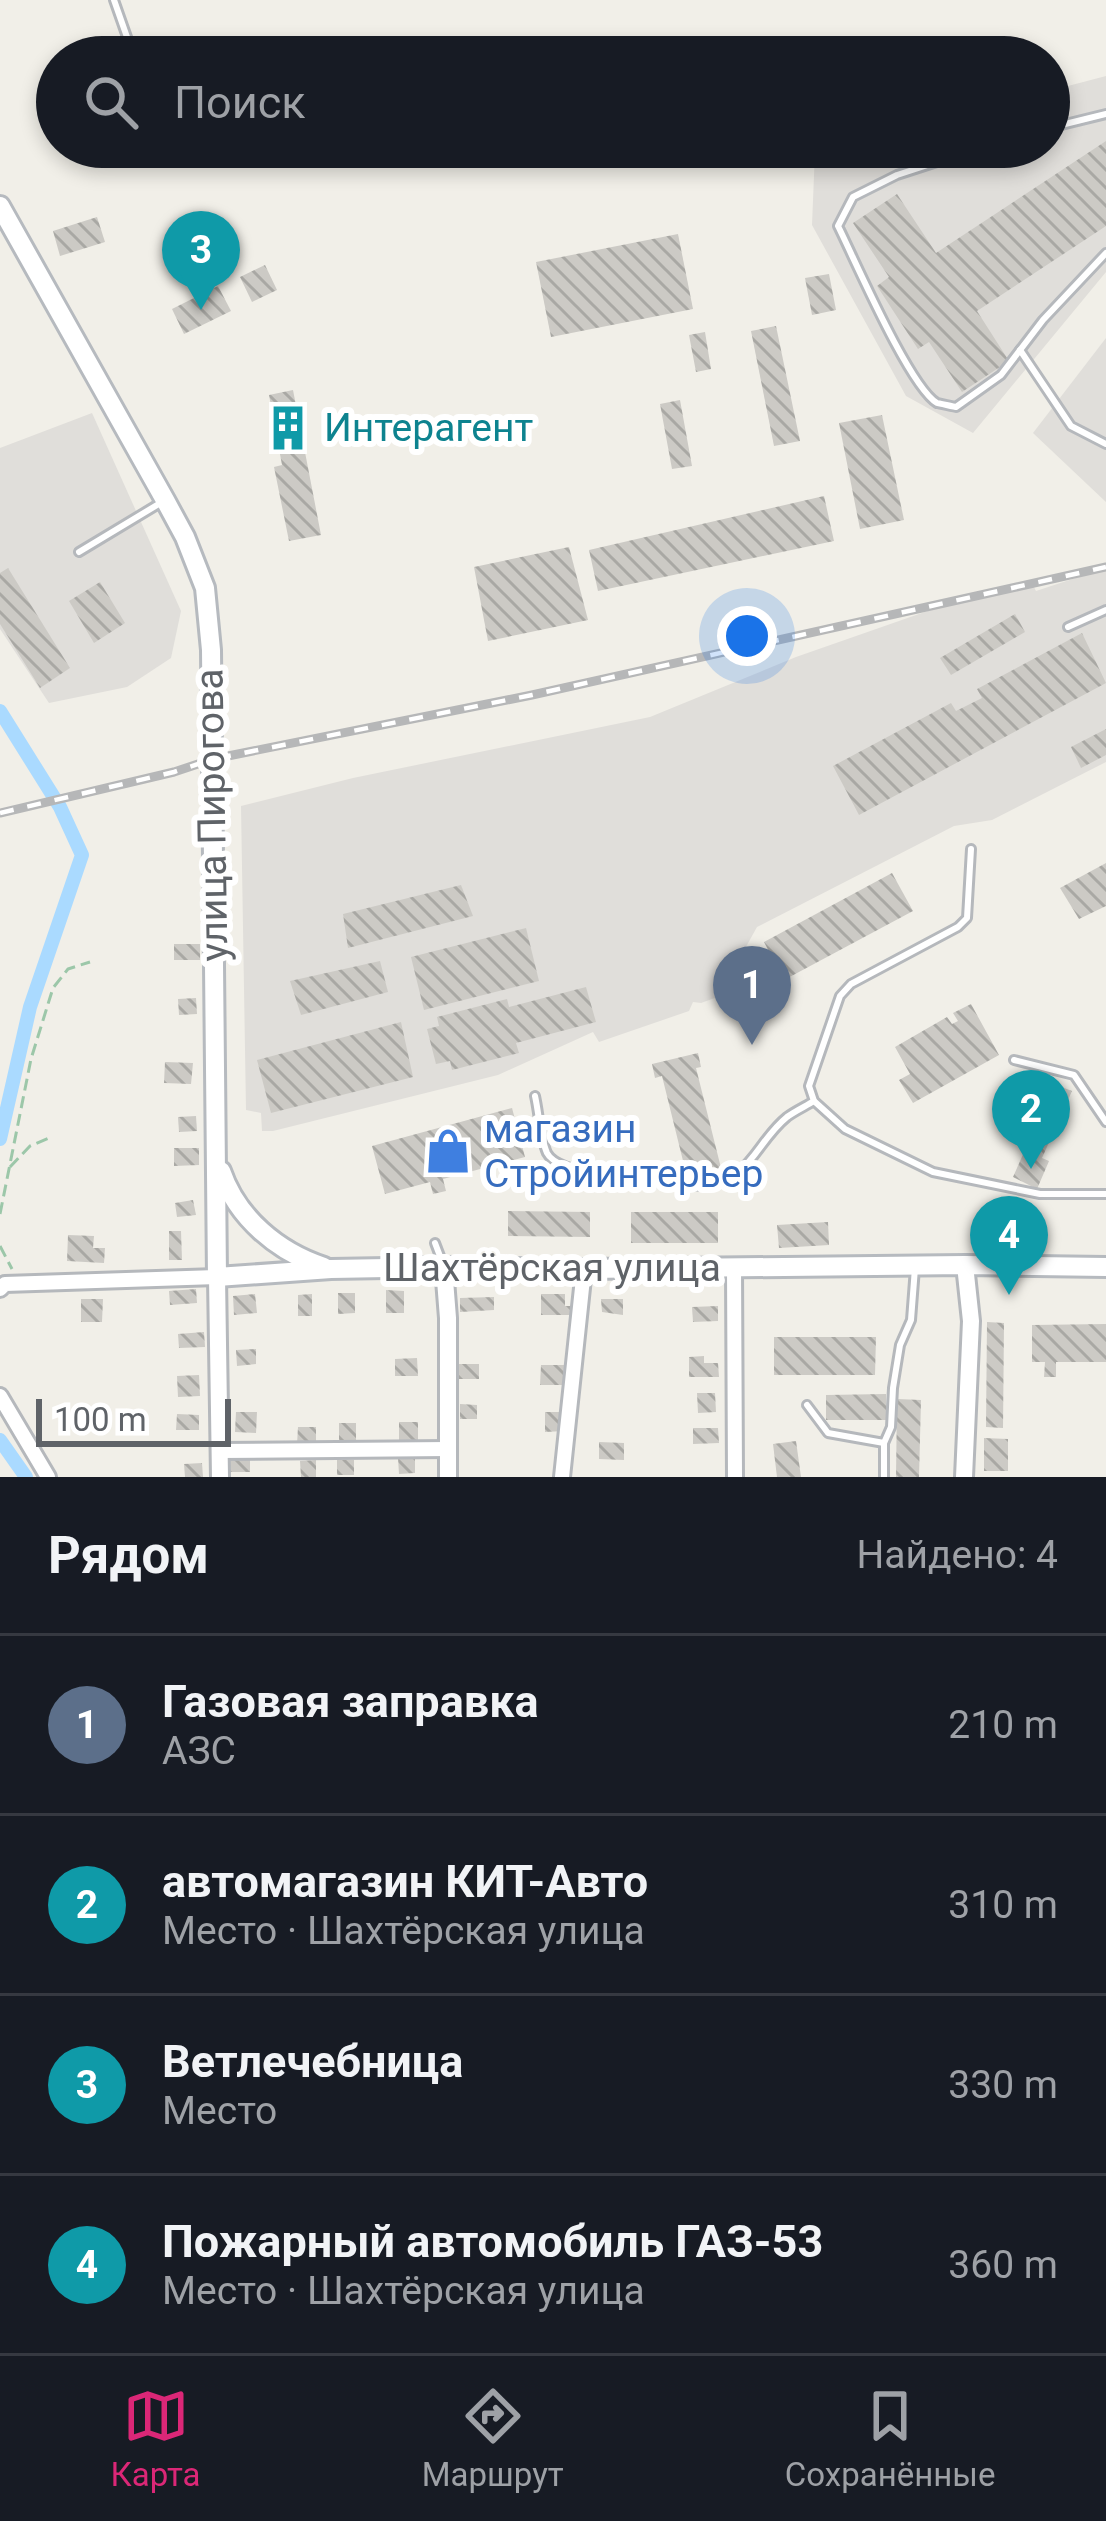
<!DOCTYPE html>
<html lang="ru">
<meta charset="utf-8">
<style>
body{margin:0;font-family:Roboto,sans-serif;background:#20242c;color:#f1f3f6}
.scale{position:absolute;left:36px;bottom:30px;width:195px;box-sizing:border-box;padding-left:12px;border:6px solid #5f6368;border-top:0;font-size:33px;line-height:42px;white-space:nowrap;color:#5f6368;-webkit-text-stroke:9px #fff;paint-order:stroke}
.you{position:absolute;left:747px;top:636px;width:42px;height:42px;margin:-30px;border:9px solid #fff;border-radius:50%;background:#1a73e8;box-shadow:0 0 0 18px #1a73e833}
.badge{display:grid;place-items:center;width:78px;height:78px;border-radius:50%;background:#db2777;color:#fff;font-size:39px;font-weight:700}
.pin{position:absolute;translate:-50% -99px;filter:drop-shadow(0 3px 6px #0008)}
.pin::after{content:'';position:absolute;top:63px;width:42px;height:36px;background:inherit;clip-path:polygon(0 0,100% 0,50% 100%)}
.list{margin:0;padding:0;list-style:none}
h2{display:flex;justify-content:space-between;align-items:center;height:156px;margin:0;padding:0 48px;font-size:51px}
h2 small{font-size:39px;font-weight:400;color:#9ea1a6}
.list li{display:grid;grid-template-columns:78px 1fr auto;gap:36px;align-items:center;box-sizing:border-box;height:180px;padding:0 48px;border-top:3px solid #363941}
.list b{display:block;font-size:45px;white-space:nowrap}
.list p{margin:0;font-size:39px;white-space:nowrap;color:#9ea1a6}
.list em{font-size:39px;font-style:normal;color:#9ea1a6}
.icon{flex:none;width:66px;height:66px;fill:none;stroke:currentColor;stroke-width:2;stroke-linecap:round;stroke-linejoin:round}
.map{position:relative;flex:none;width:1106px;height:1477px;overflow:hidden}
.search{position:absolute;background:#171b24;box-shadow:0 6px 18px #0003;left:36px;right:36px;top:36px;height:132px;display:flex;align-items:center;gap:30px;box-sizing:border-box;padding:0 42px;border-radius:66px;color:#9ea1a6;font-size:45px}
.sheet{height:876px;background:#171b24}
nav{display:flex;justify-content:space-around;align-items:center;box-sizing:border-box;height:168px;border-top:3px solid #363941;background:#171b24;font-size:33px;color:#9ea1a6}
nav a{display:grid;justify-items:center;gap:6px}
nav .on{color:#db2777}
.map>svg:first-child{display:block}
.industrial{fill:#e0deda}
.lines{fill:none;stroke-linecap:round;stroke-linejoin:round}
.canal{stroke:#aadaff;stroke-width:14}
.building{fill:url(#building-back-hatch)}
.service-casing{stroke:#b5b8bc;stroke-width:12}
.minor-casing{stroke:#b5b8bc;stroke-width:20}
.tertiary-casing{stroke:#b5b8bc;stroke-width:22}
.secondary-casing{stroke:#b6babf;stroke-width:24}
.path{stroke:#9cc7a9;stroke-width:3;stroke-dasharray:12 6;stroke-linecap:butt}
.service{stroke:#fff;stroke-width:6}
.minor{stroke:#fff;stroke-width:14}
.tertiary{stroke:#fff;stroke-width:16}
.secondary{stroke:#fff;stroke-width:18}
.rail-casing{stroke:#b6b7b8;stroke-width:9}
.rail{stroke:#fff;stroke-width:4.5;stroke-dasharray:14;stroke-linecap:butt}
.labels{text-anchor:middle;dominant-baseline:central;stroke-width:12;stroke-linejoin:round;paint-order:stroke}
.culture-label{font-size:39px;fill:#0d838f;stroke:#fff;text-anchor:start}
.street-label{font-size:39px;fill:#5f6368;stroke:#fff}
.shop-label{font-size:39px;fill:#366cbe;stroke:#fff;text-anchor:start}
</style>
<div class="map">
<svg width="1106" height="1477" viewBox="0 0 1106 1477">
<defs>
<pattern id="building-back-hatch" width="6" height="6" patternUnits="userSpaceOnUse" patternTransform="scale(3)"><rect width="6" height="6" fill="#cccac5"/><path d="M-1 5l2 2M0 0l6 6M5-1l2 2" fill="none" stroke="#a9a8a4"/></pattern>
</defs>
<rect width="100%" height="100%" fill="#f1efe8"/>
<g class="industrial">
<polygon points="1106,76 1106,272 973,433 906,396 812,225 815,151 831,147 1049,147 1049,91"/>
<polygon points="1106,338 1106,502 1033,433"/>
<polygon points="92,413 181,611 171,658 127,687 49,703 0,629 0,448"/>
<polygon points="1106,568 1106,762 992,820 954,826 757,927 742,954 741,981 723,995 701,1003 693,1002 689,1011 599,1042 593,1032 498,1075 273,1131 262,1131 261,1113 246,1110 241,806 353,778 650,717 796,657 939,607 1031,581 1036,591"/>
</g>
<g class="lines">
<g class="canal">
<polyline points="0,711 60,807 82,855 30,1007 0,1139"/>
<polyline points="0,1440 26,1477"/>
</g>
</g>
<g class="building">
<polygon points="165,47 255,54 255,57 164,57"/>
<polygon points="1106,141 1106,226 977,311 1009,361 962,392 929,342 918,349 877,286 889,277 853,223 897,194 936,253"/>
<polygon points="97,217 105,242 60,256 53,231"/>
<polygon points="678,234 693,309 551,337 536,262"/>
<polygon points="265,265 277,290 252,302 240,277"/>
<polygon points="829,274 836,310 812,315 805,278"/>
<polygon points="218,286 231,311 184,334 172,309"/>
<polygon points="776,326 800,441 774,446 751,331"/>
<polygon points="705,332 711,369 696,372 689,335"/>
<polygon points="293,390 321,535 289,541 274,467 282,465 269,395"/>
<polygon points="680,400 692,466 672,469 660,404"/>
<polygon points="882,415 904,520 860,529 839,423"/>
<polygon points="824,496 834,541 598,591 589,550"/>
<polygon points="569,547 588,620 488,641 474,567"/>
<polygon points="8,568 70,668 40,688 0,624 0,573"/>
<polygon points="100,582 125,623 94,643 69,601"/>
<polygon points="1015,614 1025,632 951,675 940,658"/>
<polygon points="1082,633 1106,683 859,815 833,766 951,703 956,711 982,698 977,689"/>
<polygon points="1106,729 1106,755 1081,768 1071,747"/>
<polygon points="1106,863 1106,906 1079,919 1060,888"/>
<polygon points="892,873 913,911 784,980 764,942"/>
<polygon points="461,885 473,916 348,948 343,914"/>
<polygon points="526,928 539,981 424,1010 411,957"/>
<rect x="174" y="944" width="26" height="16"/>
<polygon points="380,961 388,992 301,1015 290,981"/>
<polygon points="586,987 596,1022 516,1043 519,1053 452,1070 450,1061 436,1064 427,1029 439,1026 437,1017 507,999 509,1007"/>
<polygon points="196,998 197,1014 179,1015 178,999"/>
<polygon points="971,1004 999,1055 913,1103 899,1080 910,1074 895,1047 947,1017 952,1024 958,1021 953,1013"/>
<polygon points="401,1022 413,1077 271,1113 257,1060"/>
<polygon points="698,1053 701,1067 696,1068 721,1168 687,1177 662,1076 655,1078 652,1064"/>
<polygon points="165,1062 193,1063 191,1084 164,1083"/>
<polygon points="1054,1084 1072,1091 1042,1158 1049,1161 1037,1189 1013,1177"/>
<polygon points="512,1108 525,1157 443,1179 446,1191 433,1194 430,1182 385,1194 372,1146"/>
<polygon points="196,1116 197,1131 179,1132 178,1117"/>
<polygon points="174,1148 199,1148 199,1165 174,1166"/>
<polygon points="193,1200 196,1215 177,1217 175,1203"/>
<polygon points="508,1211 590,1212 590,1237 508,1236"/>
<rect x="631" y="1212" width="87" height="31"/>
<polygon points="828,1222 829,1245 779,1248 777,1225"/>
<polygon points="169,1231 181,1231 182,1260 169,1260"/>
<polygon points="68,1235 94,1236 93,1248 105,1248 104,1263 67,1261"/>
<polygon points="196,1289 197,1303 170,1305 169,1291"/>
<polygon points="386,1290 404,1291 404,1313 386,1313"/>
<polygon points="338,1293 355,1293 355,1313 338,1314"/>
<polygon points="255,1294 257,1313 234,1315 233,1296"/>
<polygon points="312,1294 312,1316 298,1316 298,1295"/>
<polygon points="541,1294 565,1294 565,1306 571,1306 571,1315 541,1315"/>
<polygon points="494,1297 494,1310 460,1312 460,1298"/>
<polygon points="81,1299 103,1299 102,1322 81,1322"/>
<polygon points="601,1299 623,1299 623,1315 602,1312"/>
<polygon points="718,1306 718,1321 693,1322 692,1307"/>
<polygon points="987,1322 1004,1323 1003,1428 986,1427"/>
<polygon points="1106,1324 1106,1362 1056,1362 1056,1377 1044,1377 1045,1362 1032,1362 1032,1325"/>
<polygon points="204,1332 205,1347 179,1348 178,1334"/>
<polygon points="774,1337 876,1337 875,1375 774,1375"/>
<polygon points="256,1349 256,1364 237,1366 236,1350"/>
<polygon points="704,1356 704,1363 718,1363 719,1377 689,1377 689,1357"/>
<polygon points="417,1358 418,1376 395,1376 395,1359"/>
<rect x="459" y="1364" width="20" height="15"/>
<polygon points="541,1365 564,1365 563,1385 540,1385"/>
<polygon points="199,1375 200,1396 178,1397 177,1376"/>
<polygon points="697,1393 715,1393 716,1412 698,1413"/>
<polygon points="886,1394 886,1420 826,1420 826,1395"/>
<polygon points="897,1399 921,1400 919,1477 896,1477"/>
<polygon points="460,1404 477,1405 477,1419 460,1419"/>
<polygon points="236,1412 257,1412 256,1433 235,1432"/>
<polygon points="545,1412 563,1412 564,1431 545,1432"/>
<polygon points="177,1414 199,1415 199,1430 176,1430"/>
<rect x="399" y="1422" width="19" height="24"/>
<rect x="339" y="1423" width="17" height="21"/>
<polygon points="298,1427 316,1427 316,1445 297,1444"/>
<polygon points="693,1428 718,1428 719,1443 693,1444"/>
<polygon points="984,1438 1008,1439 1008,1471 984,1471"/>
<polygon points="796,1441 801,1477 777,1477 773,1444"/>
<polygon points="599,1442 624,1443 624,1460 599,1459"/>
<polygon points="250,1455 250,1472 230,1472 230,1456"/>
<polygon points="415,1457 415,1473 399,1474 398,1458"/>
<polygon points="316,1460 316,1477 301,1477 300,1461"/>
<rect x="337" y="1460" width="17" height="15"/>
<polygon points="202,1463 203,1477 185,1477 184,1464"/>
</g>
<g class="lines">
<g class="service-casing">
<g id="service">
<polyline points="114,0 134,57"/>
<polyline points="1049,128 1106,114"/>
<path d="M983,147L897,175L853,197L838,226C855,260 909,386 937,403C938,403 955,407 956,407L1001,375L1043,320L1106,253"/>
<polyline points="1020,350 1071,426 1106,444"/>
<polyline points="79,552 162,502"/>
<polyline points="1068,627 1106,610"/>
<polyline points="971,849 967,918 958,927 851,984 840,996 809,1086 814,1101 845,1129 933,1172 1040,1194 1106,1194"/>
<polyline points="1014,1060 1074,1075 1106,1122"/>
<path d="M535,1096C539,1114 540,1137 547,1153C560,1179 673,1183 703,1186C752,1180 755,1143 787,1117C795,1111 806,1106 814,1101"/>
<polyline points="435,1243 443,1264"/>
<polyline points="807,1405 828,1433 884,1443"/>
<polyline points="884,1477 884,1443 891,1427 893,1388 900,1345 911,1320 915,1268"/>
</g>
</g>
<g class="minor-casing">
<g id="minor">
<polyline points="734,1267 735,1477"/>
<polyline points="0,1289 5,1284 217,1277"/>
<polyline points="0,1396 48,1477"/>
<polyline points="219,1451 448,1449"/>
<polyline points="562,1477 584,1269"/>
</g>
</g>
<g class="tertiary-casing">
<g id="tertiary">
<polyline points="444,1267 448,1318 448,1477"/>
<polyline points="217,1277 220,1477"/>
<polyline points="964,1477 971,1321 965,1265"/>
</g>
</g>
<g class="secondary-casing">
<g id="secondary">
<polyline points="0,206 165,500 185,537 205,588 211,650 217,1277 331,1269 444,1267 584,1269 965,1265 1106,1267"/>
<path d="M221,1171C237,1218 278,1252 324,1267"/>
</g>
</g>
<g class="path">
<polyline points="10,1167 30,1146 49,1138"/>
<polyline points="0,1214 31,1059 53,988 68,969 90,962"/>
<polyline points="0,1246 12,1269"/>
</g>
<use href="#service" class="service"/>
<use href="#minor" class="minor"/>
<use href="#tertiary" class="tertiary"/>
<use href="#secondary" class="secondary"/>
<g class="rail-casing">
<polyline id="rail" points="0,813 174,772 213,759 532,695 1106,567"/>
</g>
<use href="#rail" class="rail"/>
</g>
<defs>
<g id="building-bare" transform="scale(3.6)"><path d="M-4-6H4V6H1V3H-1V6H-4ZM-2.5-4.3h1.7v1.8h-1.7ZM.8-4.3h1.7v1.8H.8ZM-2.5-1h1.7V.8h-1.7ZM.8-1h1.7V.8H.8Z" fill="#0f9aa8" stroke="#fff" stroke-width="2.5" paint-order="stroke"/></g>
<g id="shop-bare" transform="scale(3.6)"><path d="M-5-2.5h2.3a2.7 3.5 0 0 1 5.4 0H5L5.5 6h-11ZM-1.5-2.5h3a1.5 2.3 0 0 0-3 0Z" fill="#3f7fe0" stroke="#fff" stroke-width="2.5" paint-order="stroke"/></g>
</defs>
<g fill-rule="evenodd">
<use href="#building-bare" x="288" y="428"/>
<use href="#shop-bare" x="448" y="1151"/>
</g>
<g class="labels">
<g class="culture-label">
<text x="324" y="428">Интерагент</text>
</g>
<g class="street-label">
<text transform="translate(212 815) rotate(-91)">улица Пирогова</text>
<text x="552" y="1268">Шахтёрская улица</text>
</g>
<g class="shop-label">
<text x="484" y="1129">магазин<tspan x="484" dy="45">Стройинтерьер</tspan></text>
</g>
</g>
</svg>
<div class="scale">100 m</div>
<div class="you"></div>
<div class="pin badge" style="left:752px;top:1045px;background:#5c6f8a">1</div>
<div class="pin badge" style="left:1031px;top:1169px;background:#0f9aa8">2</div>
<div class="pin badge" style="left:201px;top:310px;background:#0f9aa8">3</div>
<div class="pin badge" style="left:1009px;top:1295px;background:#0f9aa8">4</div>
<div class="search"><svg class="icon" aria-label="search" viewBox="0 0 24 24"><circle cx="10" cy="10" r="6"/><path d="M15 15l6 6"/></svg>Поиск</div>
</div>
<section class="sheet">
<h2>Рядом<small>Найдено: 4</small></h2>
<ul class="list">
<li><span class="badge" style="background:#5c6f8a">1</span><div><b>Газовая заправка</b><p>АЗС</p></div><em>210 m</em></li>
<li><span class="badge" style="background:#0f9aa8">2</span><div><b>автомагазин КИТ-Авто</b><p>Место · Шахтёрская улица</p></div><em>310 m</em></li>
<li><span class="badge" style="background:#0f9aa8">3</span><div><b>Ветлечебница</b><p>Место</p></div><em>330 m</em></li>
<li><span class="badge" style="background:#0f9aa8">4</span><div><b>Пожарный автомобиль ГАЗ-53</b><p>Место · Шахтёрская улица</p></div><em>360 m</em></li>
</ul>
</section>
<nav>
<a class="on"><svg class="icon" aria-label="map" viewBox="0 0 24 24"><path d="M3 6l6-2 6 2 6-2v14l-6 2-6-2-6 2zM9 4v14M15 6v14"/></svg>Карта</a>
<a><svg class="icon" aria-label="directions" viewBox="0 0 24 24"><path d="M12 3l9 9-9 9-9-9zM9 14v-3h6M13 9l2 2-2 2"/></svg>Маршрут</a>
<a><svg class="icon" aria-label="saved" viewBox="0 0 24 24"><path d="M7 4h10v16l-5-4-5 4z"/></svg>Сохранённые</a>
</nav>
